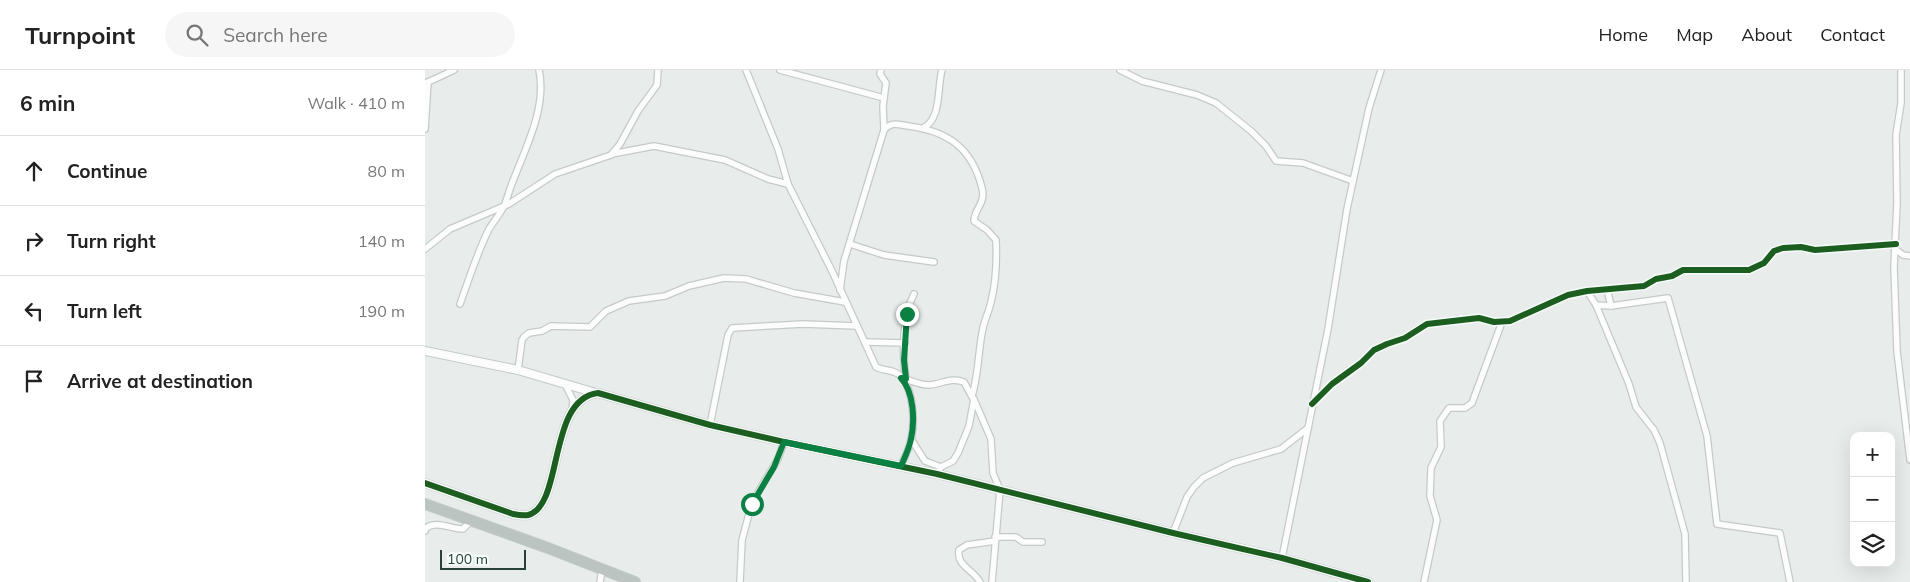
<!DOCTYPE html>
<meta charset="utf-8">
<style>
body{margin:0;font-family:Mulish,sans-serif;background:#f6f6f6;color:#222}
.controls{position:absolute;right:15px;bottom:15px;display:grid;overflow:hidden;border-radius:10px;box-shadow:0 5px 20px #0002}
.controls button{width:45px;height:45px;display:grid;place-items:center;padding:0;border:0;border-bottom:1px solid #e0e0e0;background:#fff;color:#222;font:25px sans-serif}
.scale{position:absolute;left:15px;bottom:12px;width:86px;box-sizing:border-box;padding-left:5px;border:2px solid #24423a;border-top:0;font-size:14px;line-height:18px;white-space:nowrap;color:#24423a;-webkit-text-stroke:4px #f7fbf9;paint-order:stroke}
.stop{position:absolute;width:15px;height:15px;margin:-11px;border:4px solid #0b8043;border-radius:50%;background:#fff}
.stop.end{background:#0b8043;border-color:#fff;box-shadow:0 1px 5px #0008}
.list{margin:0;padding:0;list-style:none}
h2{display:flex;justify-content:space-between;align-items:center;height:65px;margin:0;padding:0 20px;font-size:21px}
h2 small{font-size:16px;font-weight:400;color:#767676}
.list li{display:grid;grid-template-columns:32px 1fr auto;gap:15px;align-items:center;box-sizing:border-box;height:70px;padding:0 20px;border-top:1px solid #e0e0e0}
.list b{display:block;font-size:19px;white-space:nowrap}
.list em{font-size:16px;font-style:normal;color:#767676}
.icon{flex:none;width:28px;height:28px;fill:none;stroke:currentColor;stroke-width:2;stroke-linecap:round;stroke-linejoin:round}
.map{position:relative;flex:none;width:1485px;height:512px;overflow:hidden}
header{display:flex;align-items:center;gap:30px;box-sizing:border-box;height:70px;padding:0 25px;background:#fff;border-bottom:1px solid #e0e0e0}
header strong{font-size:24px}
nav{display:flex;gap:28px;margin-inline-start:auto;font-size:18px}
.search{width:350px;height:45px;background:#f6f6f6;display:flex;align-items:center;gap:12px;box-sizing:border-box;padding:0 18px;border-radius:28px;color:#767676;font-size:19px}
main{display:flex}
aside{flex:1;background:#fff}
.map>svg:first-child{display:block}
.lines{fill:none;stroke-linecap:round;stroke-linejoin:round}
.street-casing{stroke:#c5cac8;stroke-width:8}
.secondary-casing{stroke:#c3cbc8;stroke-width:10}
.highway-casing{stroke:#c3ccc9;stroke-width:12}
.street{stroke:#fcfcfc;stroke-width:5.5}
.secondary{stroke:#fcfcfc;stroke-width:8}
.highway{stroke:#bcc4c2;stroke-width:10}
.cycleway-casing{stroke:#f7fbf9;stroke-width:9}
.cycleway{stroke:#1b5e20;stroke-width:6}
.route{stroke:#0b8043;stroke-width:6}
</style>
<header>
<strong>Turnpoint</strong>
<div class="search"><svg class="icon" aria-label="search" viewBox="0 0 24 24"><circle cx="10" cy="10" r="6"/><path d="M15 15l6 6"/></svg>Search here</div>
<nav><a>Home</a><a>Map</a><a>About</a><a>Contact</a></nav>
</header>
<main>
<aside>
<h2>6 min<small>Walk · 410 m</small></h2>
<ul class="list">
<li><svg class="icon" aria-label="ahead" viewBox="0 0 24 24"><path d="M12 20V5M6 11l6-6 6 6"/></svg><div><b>Continue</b></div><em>80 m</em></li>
<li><svg class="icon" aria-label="right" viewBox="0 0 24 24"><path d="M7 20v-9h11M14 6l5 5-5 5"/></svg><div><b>Turn right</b></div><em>140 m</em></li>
<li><svg class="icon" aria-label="left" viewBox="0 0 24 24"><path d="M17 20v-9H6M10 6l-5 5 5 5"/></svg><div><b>Turn left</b></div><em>190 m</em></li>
<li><svg class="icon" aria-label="arrive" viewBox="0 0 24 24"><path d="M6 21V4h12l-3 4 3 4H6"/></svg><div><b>Arrive at destination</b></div></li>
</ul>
</aside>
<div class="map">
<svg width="1485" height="512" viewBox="0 0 1485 512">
<rect width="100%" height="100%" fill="#e8edeb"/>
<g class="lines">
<g class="street-casing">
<g id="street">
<path d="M321,0L353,79L363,114L407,201L451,297C458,301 466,299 473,304C489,316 490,352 486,370C484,379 480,387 476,395"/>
<polyline points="355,0 459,28"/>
<polyline points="456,0 455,4 461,13 458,36 459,60"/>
<polyline points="695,0 717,11 772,25 791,33 826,61 841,76 851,91 878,93 928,111"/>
<polyline points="1476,0 1476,33 1471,65 1472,133 1469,197 1472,281 1485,390"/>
<polyline points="1,13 29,0"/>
<path d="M498,58C517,49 512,17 517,0"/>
<polyline points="0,59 3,12"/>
<polyline points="187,84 229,76 300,90 343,109 363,114"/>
<polyline points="425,174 459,185 509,192"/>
<polyline points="0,179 25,159 84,134 130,104 186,85 195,74 213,41 232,15 233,0"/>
<polyline points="1470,179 1478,185 1485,186"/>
<polyline points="1182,219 1186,236 1171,235 1204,314 1211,337 1229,360 1235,373 1260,464 1261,512"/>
<path d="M415,220L419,191L459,60C466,52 472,54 483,56C523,61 547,78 557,118C561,134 549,139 549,151L562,160L571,170C572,191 571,212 566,232C564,241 560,249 558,258C553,280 554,303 547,326"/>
<polyline points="1162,221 1171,235"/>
<path d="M35,234C44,209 52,183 64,159C69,151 75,144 79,136C83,128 84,119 88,111C101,77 122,37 114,0"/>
<polyline points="1186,236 1243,228 1282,366 1292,454 1355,463 1365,512"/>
<polyline points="440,272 480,273"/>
<polyline points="93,300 97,270 99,267 104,263 117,261 126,256 165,257 181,241 197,234 204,231 240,226 264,216 299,208 321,209 369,223 420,232"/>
<path d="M477,308C485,310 494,315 504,315C517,314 526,307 539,312L551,334L566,369L568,403L575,420L567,512"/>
<path d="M481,309C477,285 477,246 489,224"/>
<polyline points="140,314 148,330 147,342"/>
<polyline points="887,334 907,314 936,293 949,280 962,274 980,268 1002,254 1054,248 1069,252 1085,251 1143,225 1162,221 1219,216 1231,209 1247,206 1258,200 1324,200 1339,193 1349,181 1358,178 1376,177 1390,180 1471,174"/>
<polyline points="285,355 303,265 307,258 378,254 432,256"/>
<polyline points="486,369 500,391 516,397"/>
<polyline points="512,404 516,397 528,391 533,383 544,356 549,329"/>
<path d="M0,461L1,458C11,450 26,459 38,459L46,451"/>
<polyline points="748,463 762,427 769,417 778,408 808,393 856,379 883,358"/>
<polyline points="570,467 591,467 598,472 617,472"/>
<polyline points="857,488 903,259 922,139 944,38 956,0"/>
<polyline points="175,512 177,500"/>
<polyline points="315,512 317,470 324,444 332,424 353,389 359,372"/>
<path d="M555,512C549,500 531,496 534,480L542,475L570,471"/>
<polyline points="999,512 1012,450 1005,426 1006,398 1016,377 1015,351 1024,338 1040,338 1047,333 1077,252"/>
</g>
</g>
<g class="secondary-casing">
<g id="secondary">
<polyline points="0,281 93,300 171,323"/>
<path d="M0,413L88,444C93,445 98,446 103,445C139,436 122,329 173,323L285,355L359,372L512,404L748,463L857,488L943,512"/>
</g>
</g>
<g class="highway-casing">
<polyline id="highway" points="0,434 123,478 210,512"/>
</g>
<use href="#street" class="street"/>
<use href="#secondary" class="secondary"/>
<use href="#highway" class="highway"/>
<g class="cycleway-casing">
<g id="cycleway">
<polyline points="887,334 907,314 936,293 949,280 962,274 980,268 1002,254 1054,248 1069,252 1085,251 1143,225 1162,221 1219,216 1231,209 1247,206 1258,200 1324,200 1339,193 1349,181 1358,178 1376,177 1390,180 1471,174"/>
<path d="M0,413L88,444C93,445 98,446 103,445C139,436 122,329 173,323L285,355L359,372L512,404L748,463L857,488L943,512"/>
</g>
</g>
<use href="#cycleway" class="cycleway"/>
</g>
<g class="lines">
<path class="route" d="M327,434L349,397L359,372L476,396C480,387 484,379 486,369C490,351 489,322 476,308L481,309L479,290L482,244"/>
</g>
</svg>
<div class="controls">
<button>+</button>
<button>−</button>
<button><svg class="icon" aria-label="layers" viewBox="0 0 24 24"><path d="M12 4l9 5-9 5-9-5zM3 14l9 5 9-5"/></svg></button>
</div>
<div class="scale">100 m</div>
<div class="stop" style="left:327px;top:434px"></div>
<div class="stop end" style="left:482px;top:244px"></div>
</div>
</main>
